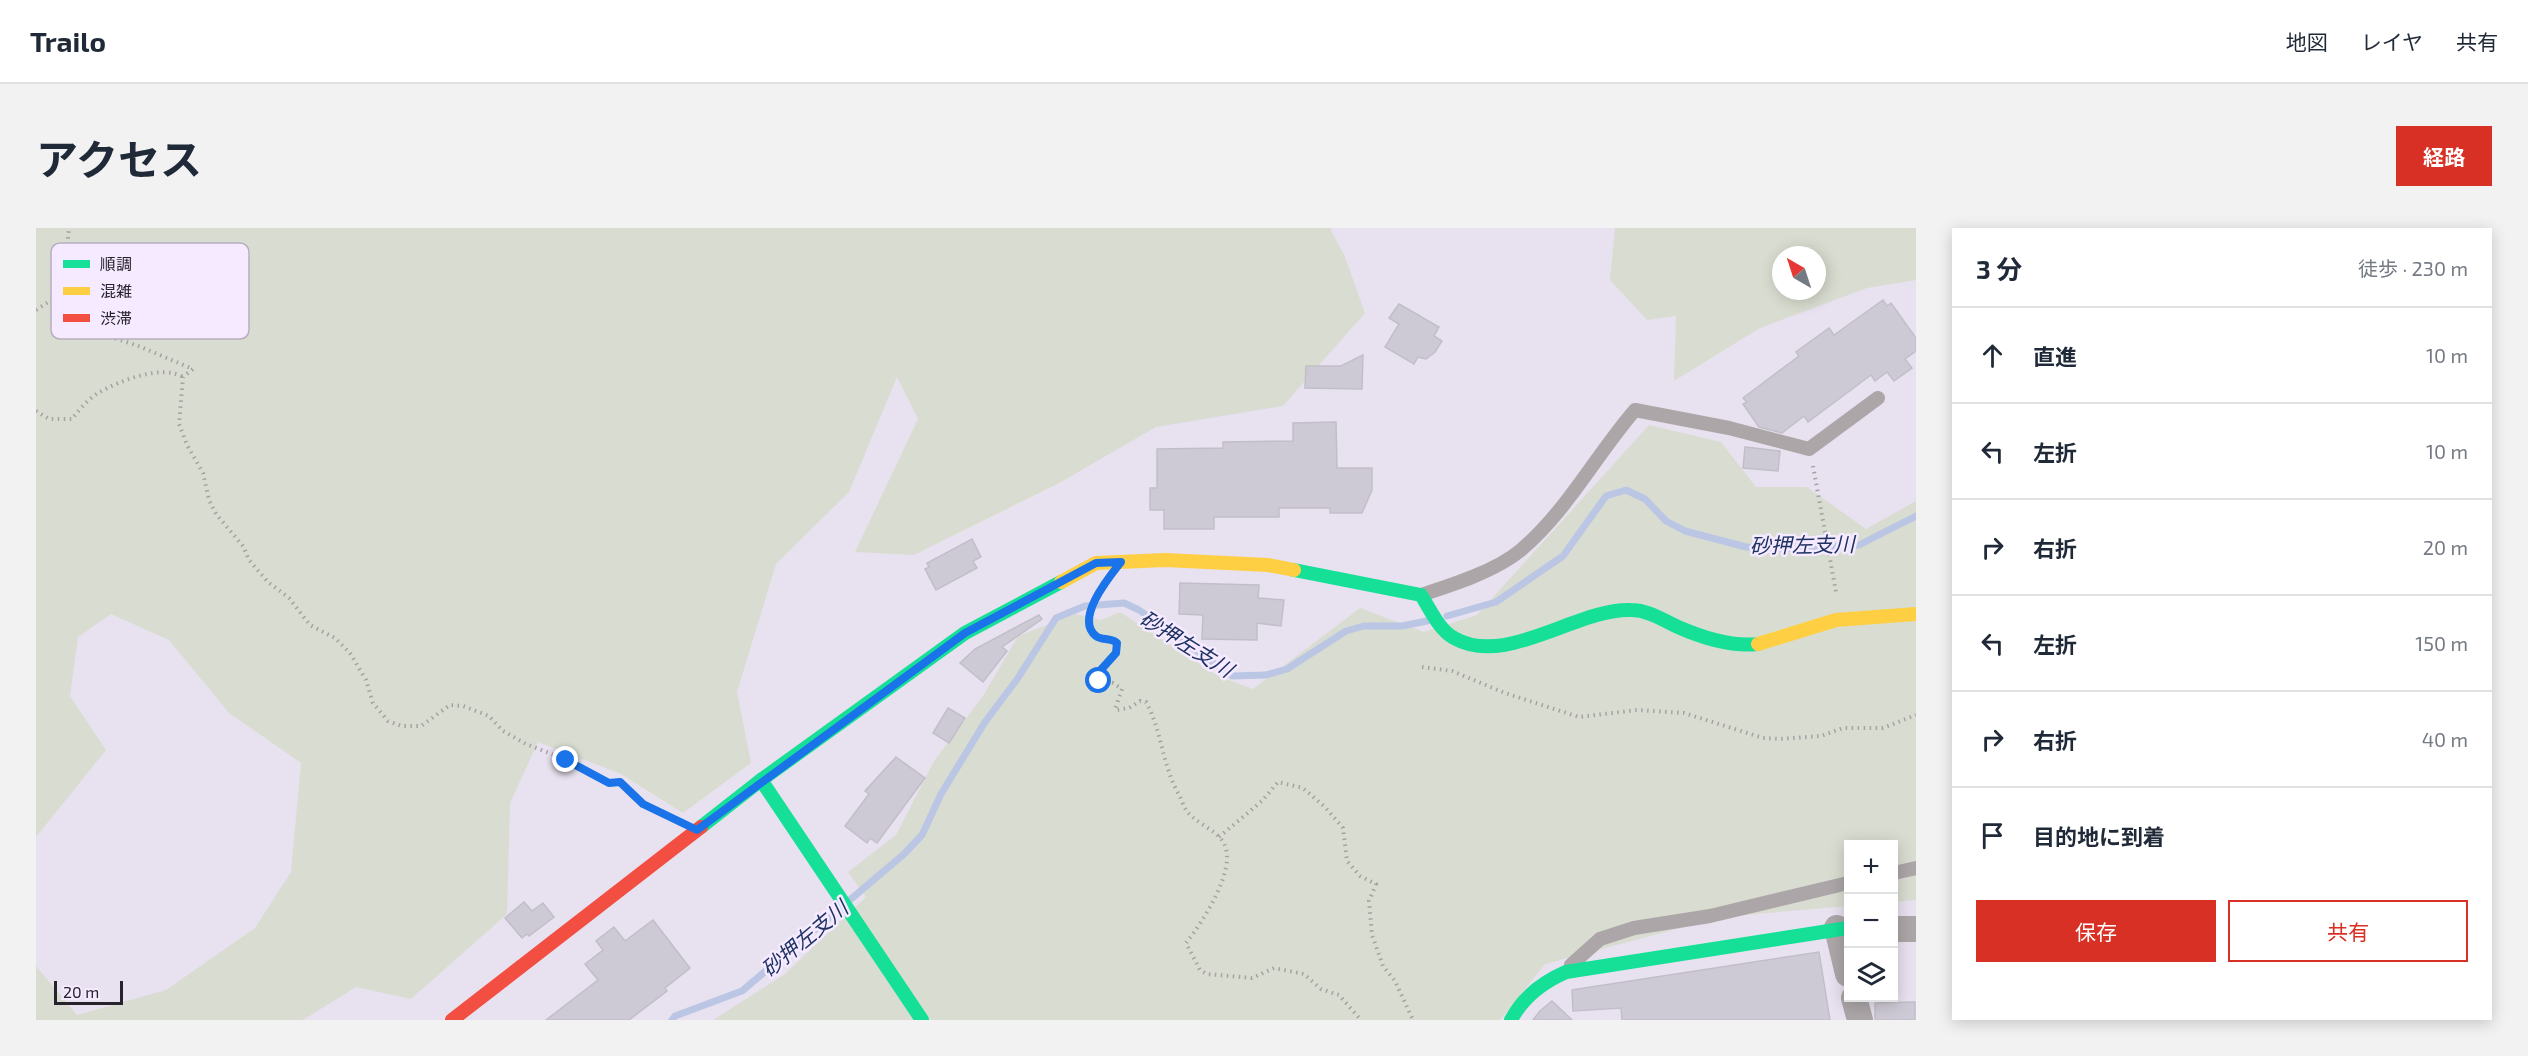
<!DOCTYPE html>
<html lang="ja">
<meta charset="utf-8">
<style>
body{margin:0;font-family:"Exo 2","Noto Sans JP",sans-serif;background:#f2f2f3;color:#1f2937}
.controls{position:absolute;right:18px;bottom:18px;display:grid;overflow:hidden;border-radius:0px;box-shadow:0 3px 15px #0003}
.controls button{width:54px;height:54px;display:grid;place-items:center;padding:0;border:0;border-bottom:2px solid #e0e1e3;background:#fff;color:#1f2937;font:30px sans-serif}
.compass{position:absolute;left:1736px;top:18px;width:54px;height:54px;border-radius:50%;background:#fff;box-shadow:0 3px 15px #0003;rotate:321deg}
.scale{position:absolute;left:18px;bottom:15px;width:69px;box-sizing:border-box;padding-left:6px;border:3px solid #27222b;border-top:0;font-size:16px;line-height:21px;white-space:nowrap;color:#27222b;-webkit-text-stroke:4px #f5eaff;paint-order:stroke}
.stop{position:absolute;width:18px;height:18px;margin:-14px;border:4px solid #1a73e8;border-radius:50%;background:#fff}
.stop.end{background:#1a73e8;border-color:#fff;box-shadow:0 2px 6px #0008}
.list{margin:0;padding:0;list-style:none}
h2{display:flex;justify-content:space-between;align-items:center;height:78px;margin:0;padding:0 24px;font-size:26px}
h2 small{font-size:20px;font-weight:400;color:#747a83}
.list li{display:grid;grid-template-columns:39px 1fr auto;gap:18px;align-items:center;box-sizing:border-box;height:96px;padding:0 24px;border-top:2px solid #e0e1e3}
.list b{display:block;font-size:22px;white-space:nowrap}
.list em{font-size:20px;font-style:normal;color:#747a83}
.actions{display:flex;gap:12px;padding:18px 24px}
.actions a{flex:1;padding:14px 0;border:2px solid #d93025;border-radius:0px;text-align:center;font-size:21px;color:#d93025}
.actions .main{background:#d93025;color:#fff}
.icon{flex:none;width:33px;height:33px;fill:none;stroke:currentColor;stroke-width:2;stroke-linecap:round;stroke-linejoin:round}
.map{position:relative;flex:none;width:1880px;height:792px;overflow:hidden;border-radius:0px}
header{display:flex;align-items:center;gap:36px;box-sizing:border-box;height:84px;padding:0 30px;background:#fff;border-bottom:2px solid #e0e1e3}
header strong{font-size:28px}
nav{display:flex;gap:33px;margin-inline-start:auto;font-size:21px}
.intro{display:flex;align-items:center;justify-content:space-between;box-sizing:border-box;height:144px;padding:0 36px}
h1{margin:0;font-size:42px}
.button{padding:15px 27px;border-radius:0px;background:#d93025;color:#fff;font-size:21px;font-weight:700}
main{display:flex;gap:36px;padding:0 36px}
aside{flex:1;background:#fff;border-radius:0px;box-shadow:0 3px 15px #0003}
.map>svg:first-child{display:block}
.green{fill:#d9ddd1;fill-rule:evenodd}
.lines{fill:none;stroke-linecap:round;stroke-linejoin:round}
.stream{stroke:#bbc6e4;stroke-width:7}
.building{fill:#cecad5;stroke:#c2bec9;stroke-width:1.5}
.path{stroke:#a7a1a4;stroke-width:4;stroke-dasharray:1.5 4.5;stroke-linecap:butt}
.lane{stroke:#aca6a8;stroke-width:14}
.street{stroke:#aca6a8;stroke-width:26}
.fast{stroke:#16e098;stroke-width:14}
.slow{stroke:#ffcf43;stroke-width:14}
.jam{stroke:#f24e42;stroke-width:14}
.route{stroke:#1a73e8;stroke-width:8}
.labels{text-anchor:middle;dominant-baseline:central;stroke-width:5;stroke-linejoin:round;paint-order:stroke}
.water-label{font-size:21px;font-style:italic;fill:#1e3362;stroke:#f5eaff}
.key{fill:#f5eaff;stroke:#b7aebf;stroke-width:1.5}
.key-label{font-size:16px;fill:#27222b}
</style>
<header>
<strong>Trailo</strong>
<nav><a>地図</a><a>レイヤ</a><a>共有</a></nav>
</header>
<div class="intro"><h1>アクセス</h1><a class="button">経路</a></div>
<main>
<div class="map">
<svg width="1880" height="792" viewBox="0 0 1880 792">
<rect width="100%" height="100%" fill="#e8e1ef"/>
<g class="green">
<polygon points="0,0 1294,0 1309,29 1329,85 1247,178 1120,199 1025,254 878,327 819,324 882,191 861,149 813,264 740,336 701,464 715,535 647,585 585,546 502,514 474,575 471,686 375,771 320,759 267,792 0,792 0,738 41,787 130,762 219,700 255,644 265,535 193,485 133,412 75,386 42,409 34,468 70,522 0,609"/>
<path d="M1579,0H1880V52L1831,60L1724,100L1638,153L1640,88L1611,92L1574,52ZM1745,27H1781V63H1745Z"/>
<polygon points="1613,197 1685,214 1720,259 1771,259 1830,301 1880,273 1880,672 1858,674 1858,616 1812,616 1812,678 1686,689 1509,736 1464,792 677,792 749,746 830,669 812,644 860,607 898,533 947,468 982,408 1040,386 1065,392 1084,384 1182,448 1217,461 1324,380 1388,404 1441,387"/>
</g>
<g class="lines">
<g class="stream">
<polyline points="1411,388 1460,374 1527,328 1570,268 1590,262 1609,271 1630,293 1649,303 1710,319 1773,321 1823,317 1880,288"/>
<polyline points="815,671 868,626 886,607 905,566 949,494 982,450 1020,390 1049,378 1088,375 1103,382 1196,448 1230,447 1251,441 1310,403 1328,398 1366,398 1391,393"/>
<polyline points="636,792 639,788 706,763 802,682"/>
</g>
</g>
<g class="building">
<polygon points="1847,72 1851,78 1855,75 1880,110 1880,123 1869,131 1876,140 1858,153 1851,144 1839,153 1835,147 1772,194 1768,188 1746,205 1723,199 1707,176 1711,174 1707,170 1763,128 1760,124 1793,100 1798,107"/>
<polygon points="1363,76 1403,99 1398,108 1406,113 1399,124 1390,131 1382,129 1378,136 1349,119 1363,96 1353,90"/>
<polygon points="1327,127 1326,161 1269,160 1270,138 1305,138"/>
<polygon points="1300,194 1301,240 1336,240 1336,262 1326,285 1294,285 1294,280 1243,280 1243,289 1178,289 1178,301 1128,301 1128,282 1114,282 1114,260 1121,260 1121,221 1187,220 1187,214 1257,213 1257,195"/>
<polygon points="1709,219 1744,223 1742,243 1707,240"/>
<polygon points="936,311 945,329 937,333 941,340 900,362 889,341 893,339 891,335"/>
<polygon points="1144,355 1223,357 1222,370 1248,372 1245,398 1221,395 1221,412 1166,411 1167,387 1143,386"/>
<polygon points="1003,387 1006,391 966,419 971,423 947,454 924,435 939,421"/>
<polygon points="912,480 929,490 913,515 897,505"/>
<polygon points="860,529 889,550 841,615 834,610 831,615 809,598 833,566 829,563"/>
<polygon points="488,674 496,683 507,675 518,689 493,708 491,706 486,710 469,690"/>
<polygon points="617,692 654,740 629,760 631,763 593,792 510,792 562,752 549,736 567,722 560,713 578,699 589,713"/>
<polygon points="1783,724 1794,792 1586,792 1585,780 1537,783 1536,762"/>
<polygon points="1516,773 1536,792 1497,792 1504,783"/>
<polygon points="1879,774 1879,792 1839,792 1839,775"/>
</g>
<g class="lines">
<g class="path">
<polyline points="34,60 46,89 62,105 100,117 157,141 147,149 143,196 151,217 167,245 173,272 180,286 207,318 213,332 232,354 253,370 274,397 299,410 314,425 330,452 337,475 352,493 366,498 385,498 414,477 427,478 453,488 467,503 490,516 536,534 573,555 584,554 607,576 634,587"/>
<polyline points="0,82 34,60 31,20 33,0"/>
<path d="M0,183L13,191H36C43,182 52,171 62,165C83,153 125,136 147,149"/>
<polyline points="1777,238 1800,364"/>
<path d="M1061,366C1057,378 1046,403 1063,410C1067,412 1073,411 1078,412L1082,420L1062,445L1063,453L1077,455L1086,461L1079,481L1081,482L1093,480L1104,473L1110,474C1126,503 1126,536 1142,565C1145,570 1147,577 1150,582C1157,593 1176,600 1185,611C1206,635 1166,695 1150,715L1164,742L1171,746L1216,750L1238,740L1268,746L1285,761L1303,767L1325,792"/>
<polyline points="1386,439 1416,443 1469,465 1543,489 1601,482 1648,485 1727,510 1744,511 1785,508 1807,500 1847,500 1880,487"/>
<polyline points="1183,609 1226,573 1242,554 1267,560 1289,579 1307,600 1311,633 1324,648 1340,656 1333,673 1336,707 1347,738 1359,753 1377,792"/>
</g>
<g class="lane">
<path d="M1385,367C1416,357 1460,343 1485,322C1531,283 1560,227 1599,182L1693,200L1773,221L1842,170"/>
<polyline points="1858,645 1880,640"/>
<polyline points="1535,737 1564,711 1598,700 1674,688 1812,655"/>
</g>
<g class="street">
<polyline points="1801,700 1812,746"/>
<polyline points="1858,701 1880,701"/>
<polyline points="1818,770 1824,792"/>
</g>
<g class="fast">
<path d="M1258,342L1385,367C1394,381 1403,402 1418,410C1470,440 1541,380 1595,382C1612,382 1627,392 1642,399C1667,410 1695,419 1722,416"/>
<polyline points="725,552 886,792"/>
<polyline points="665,599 725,552 929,405 1025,354"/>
<path d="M1475,792C1487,769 1507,754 1530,744L1812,700"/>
</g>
<g class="slow">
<polyline points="1025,354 1060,335 1129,332 1232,337 1258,342"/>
<polyline points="1722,416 1800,392 1880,386"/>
</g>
<polyline class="jam" points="416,792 665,599"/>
</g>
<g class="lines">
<path class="route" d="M530,532L573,555L584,554L607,576L661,602L929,405L1060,335L1085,334C1074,348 1038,391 1060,408C1066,413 1074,409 1081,415L1080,425L1062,445L1063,453"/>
</g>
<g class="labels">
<g class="water-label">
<text transform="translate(1766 316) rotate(-1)">砂押左支川</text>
<text transform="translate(1151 415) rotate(32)">砂押左支川</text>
<text transform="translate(768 710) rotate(-40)">砂押左支川</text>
</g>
</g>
<rect x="15" y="15" width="198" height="96" rx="9" class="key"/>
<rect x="27" y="32" width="27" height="8" fill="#16e098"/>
<rect x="27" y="59" width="27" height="8" fill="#ffcf43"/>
<rect x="27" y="86" width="27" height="8" fill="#f24e42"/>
<g class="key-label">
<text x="64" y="42">順調</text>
<text x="64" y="69">混雑</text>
<text x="64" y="96">渋滞</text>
</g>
</svg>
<div class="controls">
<button>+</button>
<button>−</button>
<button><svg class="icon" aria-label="layers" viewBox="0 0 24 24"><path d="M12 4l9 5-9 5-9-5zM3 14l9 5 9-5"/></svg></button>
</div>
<svg class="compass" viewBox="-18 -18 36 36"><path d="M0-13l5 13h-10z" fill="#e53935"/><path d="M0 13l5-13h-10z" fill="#747a83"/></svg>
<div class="scale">20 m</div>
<div class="stop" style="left:1063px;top:453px"></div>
<div class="stop end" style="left:530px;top:532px"></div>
</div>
<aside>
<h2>3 分<small>徒歩 · 230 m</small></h2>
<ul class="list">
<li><svg class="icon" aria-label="ahead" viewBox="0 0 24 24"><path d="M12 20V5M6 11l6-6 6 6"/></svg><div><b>直進</b></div><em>10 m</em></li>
<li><svg class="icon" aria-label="left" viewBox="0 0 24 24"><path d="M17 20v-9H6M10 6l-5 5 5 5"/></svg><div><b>左折</b></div><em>10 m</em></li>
<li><svg class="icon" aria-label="right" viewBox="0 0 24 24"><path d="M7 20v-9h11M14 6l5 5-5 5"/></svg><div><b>右折</b></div><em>20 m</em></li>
<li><svg class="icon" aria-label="left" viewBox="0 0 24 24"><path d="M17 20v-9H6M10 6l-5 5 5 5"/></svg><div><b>左折</b></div><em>150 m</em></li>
<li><svg class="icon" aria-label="right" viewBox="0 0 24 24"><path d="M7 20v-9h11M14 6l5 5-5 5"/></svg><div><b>右折</b></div><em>40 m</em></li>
<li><svg class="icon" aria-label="arrive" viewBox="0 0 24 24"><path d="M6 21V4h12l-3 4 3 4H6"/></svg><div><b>目的地に到着</b></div></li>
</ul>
<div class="actions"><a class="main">保存</a><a>共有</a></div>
</aside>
</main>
